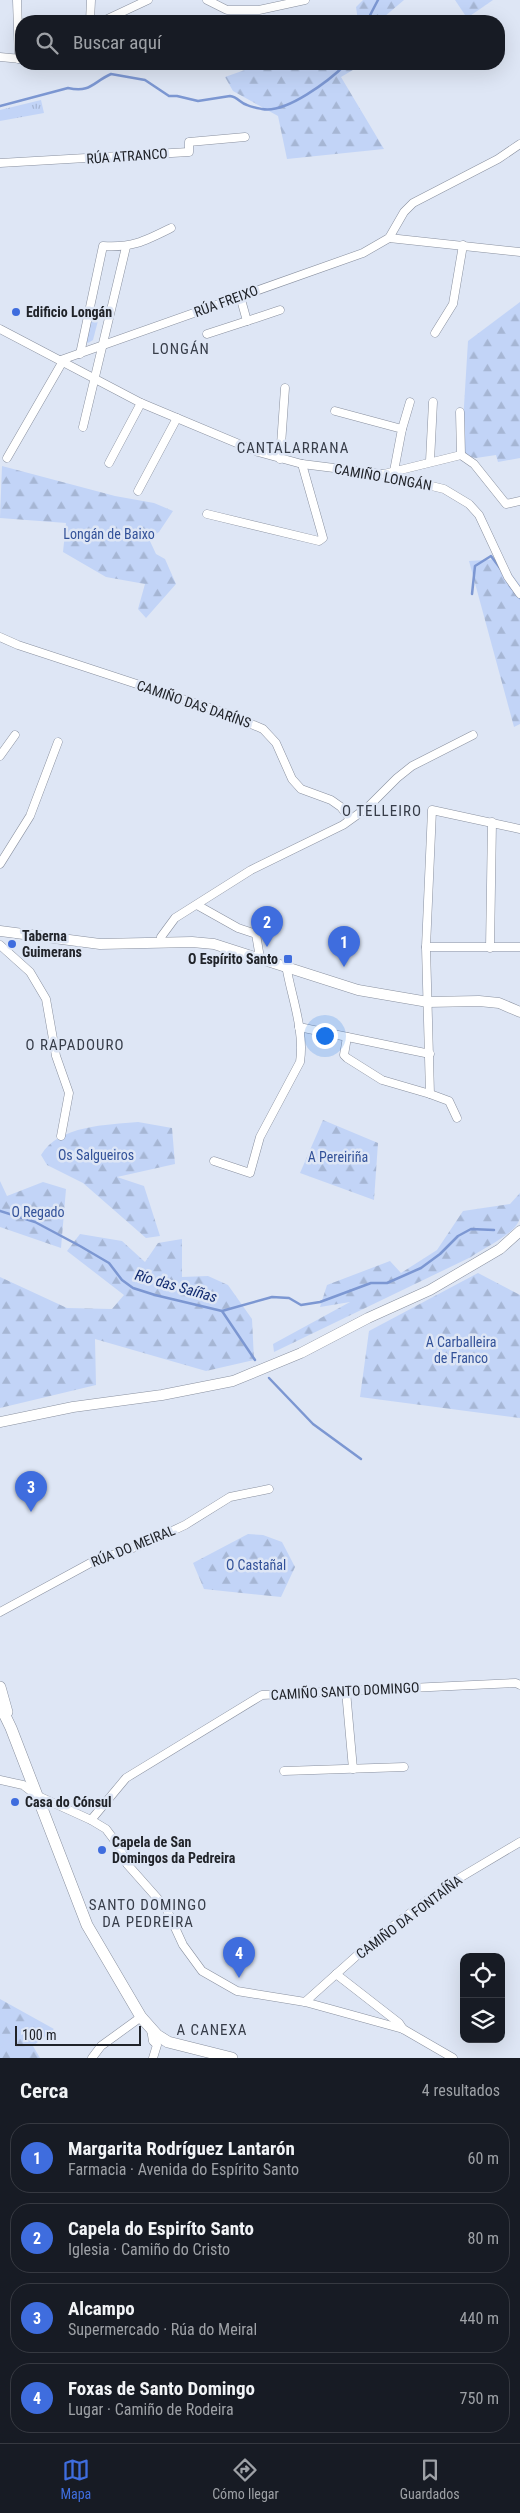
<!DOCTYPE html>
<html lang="es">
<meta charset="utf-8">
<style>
body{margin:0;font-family:"Roboto Condensed",sans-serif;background:#242831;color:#f1f3f6}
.controls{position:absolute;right:15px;bottom:15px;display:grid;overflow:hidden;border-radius:10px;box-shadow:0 5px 20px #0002}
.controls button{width:45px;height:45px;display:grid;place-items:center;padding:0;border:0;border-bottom:1px solid #363941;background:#171b24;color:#f1f3f6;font:25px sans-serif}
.scale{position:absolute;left:15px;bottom:12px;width:126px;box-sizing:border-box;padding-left:5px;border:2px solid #202329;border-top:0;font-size:14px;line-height:18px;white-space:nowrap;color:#202329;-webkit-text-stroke:4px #dee6f5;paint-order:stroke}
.you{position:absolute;left:324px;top:1035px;width:18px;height:18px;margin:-12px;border:4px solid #fff;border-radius:50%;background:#1a73e8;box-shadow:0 0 0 8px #1a73e833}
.badge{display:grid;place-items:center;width:32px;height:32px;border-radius:50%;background:#3f6dde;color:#fff;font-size:16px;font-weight:700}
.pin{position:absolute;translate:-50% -41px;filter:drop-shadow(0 1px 2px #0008)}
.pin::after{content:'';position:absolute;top:26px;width:18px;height:15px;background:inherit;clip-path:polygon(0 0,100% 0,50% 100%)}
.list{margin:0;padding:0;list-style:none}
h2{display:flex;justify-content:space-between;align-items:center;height:65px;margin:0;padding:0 20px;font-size:21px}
h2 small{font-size:16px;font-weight:400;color:#9ea1a6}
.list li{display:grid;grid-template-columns:32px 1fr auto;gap:15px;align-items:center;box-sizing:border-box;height:70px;margin:0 10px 10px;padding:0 10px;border:1px solid #363941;border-radius:20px}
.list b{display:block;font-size:19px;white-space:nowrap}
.list p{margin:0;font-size:16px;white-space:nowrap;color:#9ea1a6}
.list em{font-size:16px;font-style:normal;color:#9ea1a6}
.icon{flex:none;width:28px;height:28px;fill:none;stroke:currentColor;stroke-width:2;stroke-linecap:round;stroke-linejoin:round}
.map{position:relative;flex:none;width:520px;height:2058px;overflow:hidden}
.search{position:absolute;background:#171b24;box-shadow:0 5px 20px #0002;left:15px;right:15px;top:15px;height:55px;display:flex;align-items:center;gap:12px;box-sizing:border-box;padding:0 18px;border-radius:20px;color:#9ea1a6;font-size:19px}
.sheet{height:385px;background:#171b24}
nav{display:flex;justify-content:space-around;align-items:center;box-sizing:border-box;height:70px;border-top:1px solid #363941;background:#171b24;font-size:14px;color:#9ea1a6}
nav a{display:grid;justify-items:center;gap:2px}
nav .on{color:#3f6dde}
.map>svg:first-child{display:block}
.grass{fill:#c2d4f7}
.forest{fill:url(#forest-firs)}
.park{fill:url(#park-tufts)}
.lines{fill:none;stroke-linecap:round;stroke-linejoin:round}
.stream{stroke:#7c97d2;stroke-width:2.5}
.street-casing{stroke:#89909f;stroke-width:9}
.secondary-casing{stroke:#89909f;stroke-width:11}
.primary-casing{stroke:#89909f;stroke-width:12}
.street{stroke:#fff;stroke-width:8}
.secondary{stroke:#fff;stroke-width:10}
.primary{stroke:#fff;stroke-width:11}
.poi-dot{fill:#3f6dde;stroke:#dee6f5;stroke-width:2}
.labels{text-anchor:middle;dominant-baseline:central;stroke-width:5;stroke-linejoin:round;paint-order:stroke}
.street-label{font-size:14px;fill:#202329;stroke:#dee6f5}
.poi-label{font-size:14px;font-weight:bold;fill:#202329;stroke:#dee6f5;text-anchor:start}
.park-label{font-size:14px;fill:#335299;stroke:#dee6f5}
.neighbourhood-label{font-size:15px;letter-spacing:1px;fill:#373d49;stroke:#dee6f5}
.water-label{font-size:15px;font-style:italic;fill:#122b70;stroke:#dee6f5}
</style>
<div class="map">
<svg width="520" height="2058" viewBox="0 0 520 2058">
<defs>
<pattern id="forest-firs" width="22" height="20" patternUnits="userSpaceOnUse" patternTransform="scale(1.25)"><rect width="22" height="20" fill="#c2d4f7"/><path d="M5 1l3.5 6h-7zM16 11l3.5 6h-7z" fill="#a6b6d4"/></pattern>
<pattern id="park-tufts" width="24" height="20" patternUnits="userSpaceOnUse" patternTransform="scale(1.25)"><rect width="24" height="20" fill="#c2d4f7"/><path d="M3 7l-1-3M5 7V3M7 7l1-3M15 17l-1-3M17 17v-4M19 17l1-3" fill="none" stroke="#a6b6d4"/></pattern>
</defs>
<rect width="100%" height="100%" fill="#dee6f5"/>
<polygon class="grass" points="93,308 101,309 93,340 88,343 86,342"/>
<g class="forest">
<polygon points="363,0 404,0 384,17 383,21 358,21 356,7"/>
<polygon points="455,0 493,0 467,18"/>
<polygon points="262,64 363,64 341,77 384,149 287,159 278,116 233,91 225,77"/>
<polygon points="520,302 520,458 498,462 496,455 476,458 461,455 468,341"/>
<polygon points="2,466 115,496 154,503 173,511 159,532 149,539 156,554 165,559 176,584 146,618 138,609 145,584 106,577 63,552 66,523 0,518"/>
<polygon points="500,559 520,585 520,724 514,727 469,561"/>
<polygon points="323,1120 378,1143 374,1200 300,1173"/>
<path d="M138,1122L172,1128L175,1164L117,1177L144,1186L160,1236L146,1238L83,1183L47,1165L41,1155C59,1125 107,1125 138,1122Z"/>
<polygon points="0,1181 7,1196 43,1182 66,1189 61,1248 0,1227"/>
<path d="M520,1193C520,1201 520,1211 520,1218C516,1234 485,1247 471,1257L274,1352L273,1344L350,1302L320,1307L327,1285L390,1261L401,1273L437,1250L463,1211L510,1204Z"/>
<polygon points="80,1234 122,1241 145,1262 158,1243 182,1239 182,1277 208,1276 228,1285 252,1319 254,1360 206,1371 95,1339 96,1385 0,1408 0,1277 67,1308 112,1309 124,1295 67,1251"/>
<polygon points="478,1273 520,1295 520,1418 360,1397 369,1331"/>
<polygon points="248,1534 263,1535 282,1542 295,1567 281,1597 204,1589 193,1563"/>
<polygon points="0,1999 54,2029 33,2046 40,2058 0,2058"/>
</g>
<polygon class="park" points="41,100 44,113 0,121 0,110"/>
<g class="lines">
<g class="stream">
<polyline points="367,21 378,0"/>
<path d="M0,106L68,88C91,93 93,82 111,74L145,80L169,96H177L198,101L230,96C238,97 240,103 247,105C251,107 257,108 262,109C286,114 330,80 346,64"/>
<polyline points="510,586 520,598"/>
<polyline points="472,594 475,566 491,556 500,568"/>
<polyline points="0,1211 35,1222 80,1246 109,1263 122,1280 133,1288 155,1295 222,1311 272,1297 289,1298 301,1305 320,1302 371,1283 387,1283 421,1268 440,1254 458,1236 471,1229 494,1230"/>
<polyline points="222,1311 255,1360"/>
<polyline points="269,1378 313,1424 361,1459"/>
</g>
<g class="street-casing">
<g id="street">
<polyline points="17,0 19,59"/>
<polyline points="207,0 227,10 259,10 305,0"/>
<polyline points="90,21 91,0"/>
<polyline points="103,21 148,0"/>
<polyline points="0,57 21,59"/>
<polyline points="0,163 189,152 189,142 245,137"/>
<polyline points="389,238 520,252"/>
<polyline points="247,321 280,310"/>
<polyline points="0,329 141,403 258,452 302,464 382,474 444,489 469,504 479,515 508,577 520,594"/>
<polyline points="435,333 453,304 463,245"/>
<polyline points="207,334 247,321 240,296"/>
<path d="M80,354L103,246C132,248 145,241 171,228"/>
<polyline points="61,360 363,253 389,238 404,212 413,203 498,159 520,144"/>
<polyline points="335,411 402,429 394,471"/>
<polyline points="460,412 461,455"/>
<polyline points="83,427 126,247"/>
<polyline points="402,429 410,402"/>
<polyline points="7,458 63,361"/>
<polyline points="280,459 285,388"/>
<polyline points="430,461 433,402"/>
<polyline points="109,463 141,403"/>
<polyline points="384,474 461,455 474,464 506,504 520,501"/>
<polyline points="138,491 177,418"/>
<polyline points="207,514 319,541 323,538 302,464"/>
<polyline points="0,637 18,645 225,713 263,729 276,743 292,779 301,789 331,800 341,807 350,819"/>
<polyline points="0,756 15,735"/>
<polyline points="0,864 30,816 58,742"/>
<polyline points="197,905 238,928 256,934 260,958"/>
<polyline points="161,943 161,937 175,918 251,870 343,825 368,807 397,778 412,766 473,735"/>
<polyline points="0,945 30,972 46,999 56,1056 69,1093 61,1136"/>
<polyline points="426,947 520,947"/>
<polyline points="490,948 492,822"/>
<polyline points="299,1027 430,1054"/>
<polyline points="347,1037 344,1055 347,1058 382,1080 430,1094 426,947 432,810 520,829"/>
<polyline points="430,1094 449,1101 457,1118"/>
<path d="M214,1161L250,1173L260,1137L300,1062C305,1030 291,996 286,965"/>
<polyline points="0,1612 94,1561 142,1545 185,1525 230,1497 269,1489"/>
<polyline points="346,1691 353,1769"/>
<polyline points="284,1771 404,1767"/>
<polyline points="0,1780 23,1785 36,1795 91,1820 106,1829 118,1845 127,1864 166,1908 183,1945 202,1971 237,1991 305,2002 403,2029 453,2058"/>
<polyline points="91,1820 126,1778 262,1695 516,1683 520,1685"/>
<polyline points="336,1974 399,2023 403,2029"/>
<polyline points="305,2002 372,1942 446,1886 520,1842"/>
<polyline points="151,2029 153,2041 157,2045 153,2058"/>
<polyline points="92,2058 101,2046 141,2017"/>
</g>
</g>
<g class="secondary-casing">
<g id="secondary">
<polyline points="0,931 100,944 192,942 214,944 358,990 428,1002 479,1001 499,1003 520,1012"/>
<polyline points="0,1422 73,1407 162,1395 233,1381 301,1353 368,1318 430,1290 500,1249 520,1231"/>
</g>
</g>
<g class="primary-casing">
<g id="primary">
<polyline points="0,1687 7,1712"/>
<polyline points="0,1705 11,1728 87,1925 141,2017 157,2035 168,2042 232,2058"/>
</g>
</g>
<use href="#street" class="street"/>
<use href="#secondary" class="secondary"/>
<use href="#primary" class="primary"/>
</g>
<g class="poi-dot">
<circle cx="16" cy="312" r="5"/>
<circle cx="12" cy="944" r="5"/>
<rect x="283" y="954" width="10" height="10" rx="2.5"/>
<circle cx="15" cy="1802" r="5"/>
<circle cx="102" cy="1850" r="5"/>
</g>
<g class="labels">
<g class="street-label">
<text transform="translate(127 156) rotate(-4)">RÚA ATRANCO</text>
<text transform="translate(226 301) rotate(-20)">RÚA FREIXO</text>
<text transform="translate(383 477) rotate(10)">CAMIÑO LONGÁN</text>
<text transform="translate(194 704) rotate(19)">CAMIÑO DAS DARÍNS</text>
<text transform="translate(133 1546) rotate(-22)">RÚA DO MEIRAL</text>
<text transform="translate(345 1691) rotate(-3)">CAMIÑO SANTO DOMINGO</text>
<text transform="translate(409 1917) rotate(-37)">CAMIÑO DA FONTAÍÑA</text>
</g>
<g class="poi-label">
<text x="26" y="312">Edificio Longán</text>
<text x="22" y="936">Taberna<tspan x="22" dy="16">Guimerans</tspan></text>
<text x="278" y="959" text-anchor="end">O Espírito Santo</text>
<text x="25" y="1802">Casa do Cónsul</text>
<text x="112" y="1842">Capela de San<tspan x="112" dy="16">Domingos da Pedreira</tspan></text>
</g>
<g class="park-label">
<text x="109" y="534">Longán de Baixo</text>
<text x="96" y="1155">Os Salgueiros</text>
<text x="338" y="1157">A Pereiriña</text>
<text x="38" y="1212">O Regado</text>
<text x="461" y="1342">A Carballeira<tspan x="461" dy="16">de Franco</tspan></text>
<text x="256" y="1565">O Castañal</text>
</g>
<g class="neighbourhood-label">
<text x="181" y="349">LONGÁN</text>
<text x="293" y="448">CANTALARRANA</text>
<text x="382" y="811">O TELLEIRO</text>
<text x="75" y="1045">O RAPADOURO</text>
<text x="148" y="1905">SANTO DOMINGO<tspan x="148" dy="17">DA PEDREIRA</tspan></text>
<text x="212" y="2030">A CANEXA</text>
</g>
<g class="water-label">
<text transform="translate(176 1286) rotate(16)">Río das Saíñas</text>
</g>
</g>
</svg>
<div class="controls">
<button><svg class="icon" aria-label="locate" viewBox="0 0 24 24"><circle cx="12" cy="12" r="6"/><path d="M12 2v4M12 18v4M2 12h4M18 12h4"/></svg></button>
<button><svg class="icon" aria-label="layers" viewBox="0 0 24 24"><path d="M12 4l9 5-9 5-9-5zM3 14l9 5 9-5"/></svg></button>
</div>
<div class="scale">100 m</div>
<div class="you"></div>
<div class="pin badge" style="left:344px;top:967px">1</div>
<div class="pin badge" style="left:267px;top:947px">2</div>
<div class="pin badge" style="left:31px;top:1512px">3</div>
<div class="pin badge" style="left:239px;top:1978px">4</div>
<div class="search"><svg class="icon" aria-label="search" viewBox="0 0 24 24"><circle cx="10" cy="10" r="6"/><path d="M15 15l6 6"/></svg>Buscar aquí</div>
</div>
<section class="sheet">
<h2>Cerca<small>4 resultados</small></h2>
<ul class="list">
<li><span class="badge">1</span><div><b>Margarita Rodríguez Lantarón</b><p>Farmacia · Avenida do Espírito Santo</p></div><em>60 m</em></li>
<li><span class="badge">2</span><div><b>Capela do Espiríto Santo</b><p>Iglesia · Camiño do Cristo</p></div><em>80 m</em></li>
<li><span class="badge">3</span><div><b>Alcampo</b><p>Supermercado · Rúa do Meiral</p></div><em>440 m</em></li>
<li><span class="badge">4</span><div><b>Foxas de Santo Domingo</b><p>Lugar · Camiño de Rodeira</p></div><em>750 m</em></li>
</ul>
</section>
<nav>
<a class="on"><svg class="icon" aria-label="map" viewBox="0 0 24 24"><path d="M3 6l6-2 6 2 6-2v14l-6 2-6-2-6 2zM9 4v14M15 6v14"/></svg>Mapa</a>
<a><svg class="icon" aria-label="directions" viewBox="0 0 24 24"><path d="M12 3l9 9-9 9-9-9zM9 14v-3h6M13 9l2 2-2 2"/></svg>Cómo llegar</a>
<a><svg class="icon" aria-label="saved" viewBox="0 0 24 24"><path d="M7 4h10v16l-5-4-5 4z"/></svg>Guardados</a>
</nav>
